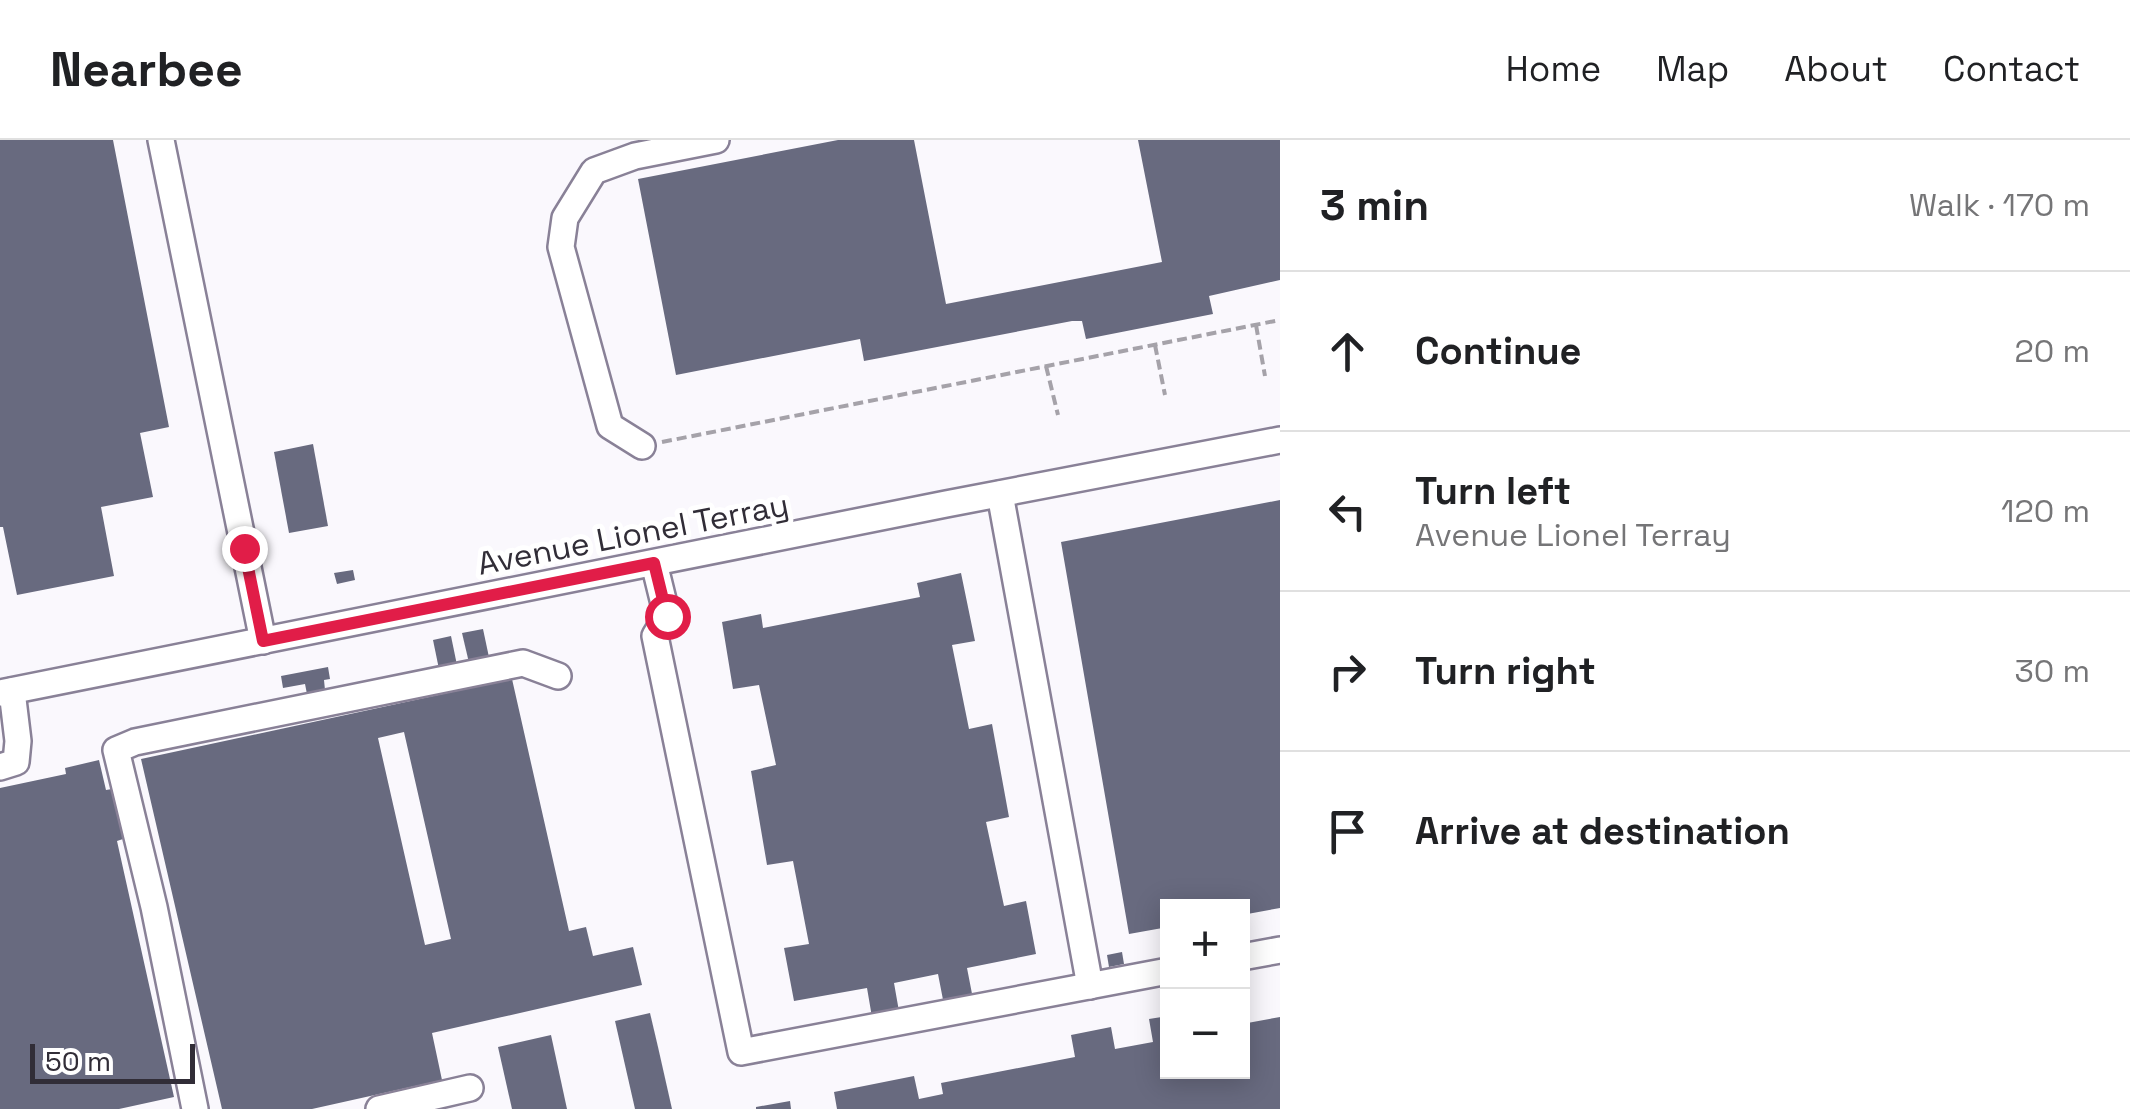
<!DOCTYPE html>
<meta charset="utf-8">
<style>
body{margin:0;font-family:"Space Grotesk",sans-serif;background:#f6f6f6;color:#202124}
.controls{position:absolute;right:30px;bottom:30px;display:grid;overflow:hidden;border-radius:0px;box-shadow:0 5px 25px #0003}
.controls button{width:90px;height:90px;display:grid;place-items:center;padding:0;border:0;border-bottom:2px solid #e0e0e0;background:#fff;color:#202124;font:50px sans-serif}
.scale{position:absolute;left:30px;bottom:25px;width:165px;box-sizing:border-box;padding-left:10px;border:5px solid #312d37;border-top:0;font-size:28px;line-height:35px;white-space:nowrap;color:#312d37;-webkit-text-stroke:8px #fff;paint-order:stroke}
.stop{position:absolute;width:30px;height:30px;margin:-22px;border:8px solid #e11d48;border-radius:50%;background:#fff}
.stop.end{background:#e11d48;border-color:#fff;box-shadow:0 2px 10px #0008}
.list{margin:0;padding:0;list-style:none}
h2{display:flex;justify-content:space-between;align-items:center;height:130px;margin:0;padding:0 40px;font-size:42px}
h2 small{font-size:32px;font-weight:400;color:#757577}
.list li{display:grid;grid-template-columns:65px 1fr auto;gap:30px;align-items:center;box-sizing:border-box;height:160px;padding:0 40px;border-top:2px solid #e0e0e0}
.list b{display:block;font-size:38px;white-space:nowrap}
.list p{margin:0;font-size:32px;white-space:nowrap;color:#757577}
.list em{font-size:32px;font-style:normal;color:#757577}
.icon{flex:none;width:55px;height:55px;fill:none;stroke:currentColor;stroke-width:2;stroke-linecap:round;stroke-linejoin:round}
.map{position:relative;flex:none;width:1280px;height:969px;overflow:hidden}
header{display:flex;align-items:center;gap:60px;box-sizing:border-box;height:140px;padding:0 50px;background:#fff;border-bottom:2px solid #e0e0e0}
header strong{font-size:48px}
nav{display:flex;gap:55px;margin-inline-start:auto;font-size:35px}
main{display:flex}
aside{flex:1;background:#fff}
.map>svg:first-child{display:block}
.building{fill:#686a7f;fill-rule:evenodd}
.lines{fill:none;stroke-linecap:round;stroke-linejoin:round}
.minor-casing{stroke:#898197;stroke-width:30}
.path{stroke:#a5a2a9;stroke-width:4;stroke-dasharray:10 5;stroke-linecap:butt}
.minor{stroke:#fff;stroke-width:25}
.route{stroke:#e11d48;stroke-width:12}
.labels{text-anchor:middle;dominant-baseline:central;stroke-width:10;stroke-linejoin:round;paint-order:stroke}
.street-label{font-size:32px;fill:#312d37;stroke:#fff}
</style>
<header>
<strong>Nearbee</strong>
<nav><a>Home</a><a>Map</a><a>About</a><a>Contact</a></nav>
</header>
<main>
<div class="map">
<svg width="1280" height="969" viewBox="0 0 1280 969">
<rect width="100%" height="100%" fill="#faf8fd"/>
<g class="building">
<polygon points="0,0 113,0 169,287 140,293 153,357 101,367 114,436 17,455 3,387 0,387"/>
<polygon points="838,0 914,0 946,164 1162,122 1138,0 1280,0 1280,140 1209,156 1213,174 1086,199 1082,181 1072,181 864,221 860,199 676,235 638,39"/>
<polygon points="313,304 328,386 289,393 274,312"/>
<polygon points="1280,360 1280,768 1242,775 1242,766 1168,766 1168,787 1129,794 1061,402"/>
<polygon points="353,430 355,440 337,444 334,433"/>
<polygon points="961,433 975,501 952,505 969,589 992,584 1009,677 986,682 1004,766 1026,761 1036,814 967,828 974,864 945,870 938,834 894,843 900,877 873,883 867,848 794,861 784,808 809,804 793,721 767,725 751,631 776,625 759,545 733,549 722,482 761,474 763,488 920,457 917,443"/>
<polygon points="483,489 490,522 470,527 462,493"/>
<polygon points="451,496 458,530 440,534 433,500"/>
<polygon points="328,527 330,539 324,540 325,550 307,554 305,544 283,548 281,536"/>
<path d="M512,539L569,791L586,787L593,816L633,807L642,845L432,893L442,940L312,969H222L141,619ZM404,592L451,799L425,805L378,598Z"/>
<polygon points="99,620 106,650 112,649 123,699 117,701 174,957 119,969 0,969 0,648 66,634 65,628"/>
<polygon points="1122,812 1124,824 1109,827 1107,815"/>
<polygon points="650,873 658,907 672,969 635,969 615,881"/>
<polygon points="1168,876 1168,932 1242,932 1242,884 1280,877 1280,969 837,969 834,952 914,936 919,959 943,954 941,943 1075,917 1071,895 1111,887 1115,909 1153,902 1149,879"/>
<polygon points="551,895 567,969 512,969 498,907"/>
<polygon points="790,961 791,969 756,969 756,967"/>
</g>
<g class="lines">
<g class="minor-casing">
<g id="minor">
<polyline points="161,0 263,501"/>
<polyline points="642,306 610,286 561,107 565,78 594,31 635,16 716,0"/>
<polyline points="1000,354 1090,846"/>
<polyline points="654,423 667,476 655,496 741,912 1168,831"/>
<polyline points="0,553 946,364 1280,300"/>
<polyline points="0,627 16,622 18,601 12,551"/>
<polyline points="1242,817 1280,810"/>
<polyline points="195,969 154,767 116,610 135,602 523,523 558,536"/>
<polyline points="379,969 470,948"/>
</g>
</g>
<g class="path">
<polyline points="1256,185 1265,236"/>
<polyline points="1155,205 1165,255"/>
<polyline points="1046,226 1058,275"/>
<polyline points="662,302 1280,180"/>
</g>
<use href="#minor" class="minor"/>
</g>
<g class="lines">
<polyline class="route" points="244,408 263,501 654,423 667,476"/>
</g>
<g class="labels">
<g class="street-label">
<text transform="translate(633 394) rotate(-11)">Avenue Lionel Terray</text>
</g>
</g>
</svg>
<div class="controls">
<button>+</button>
<button>−</button>
</div>
<div class="scale">50 m</div>
<div class="stop" style="left:667px;top:476px"></div>
<div class="stop end" style="left:244px;top:408px"></div>
</div>
<aside>
<h2>3 min<small>Walk · 170 m</small></h2>
<ul class="list">
<li><svg class="icon" aria-label="ahead" viewBox="0 0 24 24"><path d="M12 20V5M6 11l6-6 6 6"/></svg><div><b>Continue</b></div><em>20 m</em></li>
<li><svg class="icon" aria-label="left" viewBox="0 0 24 24"><path d="M17 20v-9H6M10 6l-5 5 5 5"/></svg><div><b>Turn left</b><p>Avenue Lionel Terray</p></div><em>120 m</em></li>
<li><svg class="icon" aria-label="right" viewBox="0 0 24 24"><path d="M7 20v-9h11M14 6l5 5-5 5"/></svg><div><b>Turn right</b></div><em>30 m</em></li>
<li><svg class="icon" aria-label="arrive" viewBox="0 0 24 24"><path d="M6 21V4h12l-3 4 3 4H6"/></svg><div><b>Arrive at destination</b></div></li>
</ul>
</aside>
</main>
